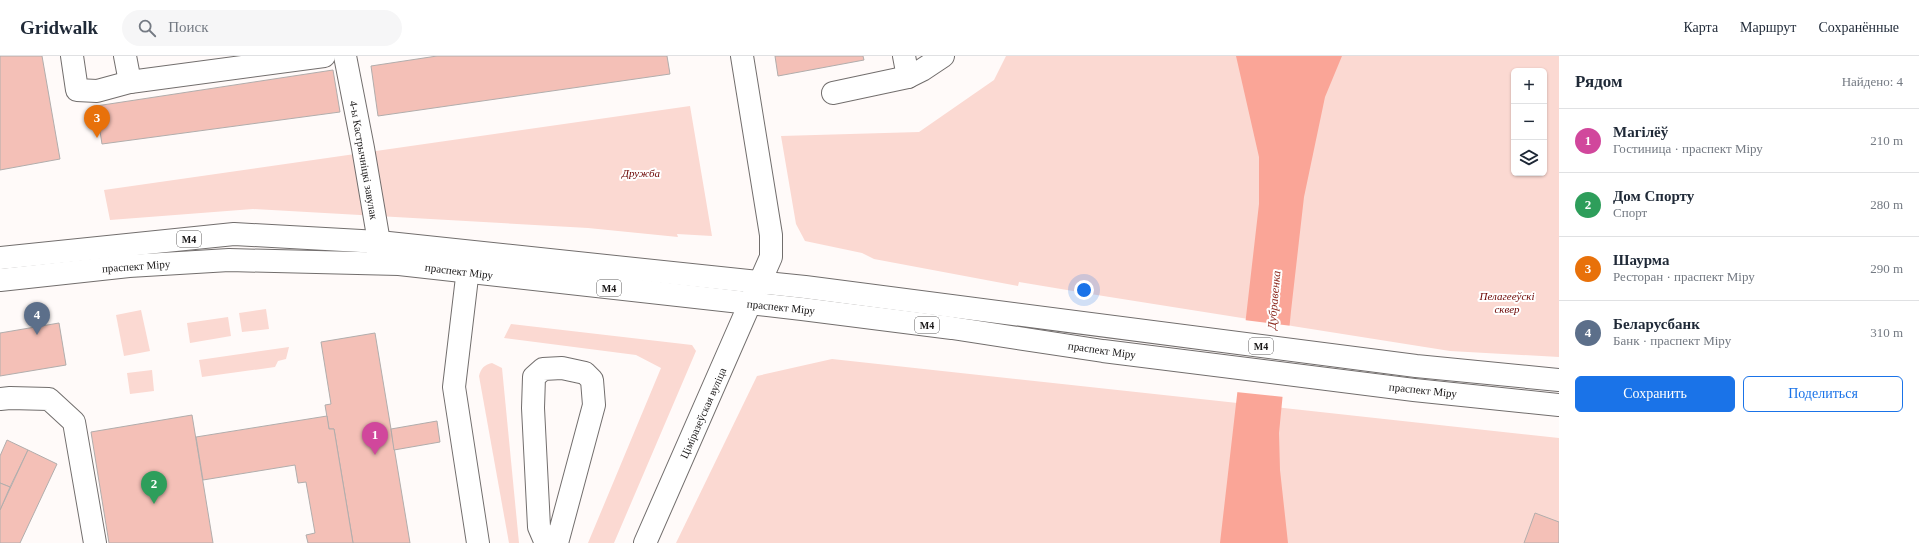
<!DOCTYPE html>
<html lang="ru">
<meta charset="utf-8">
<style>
body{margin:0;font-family:Georgia,serif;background:#f6f6f7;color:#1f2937}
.controls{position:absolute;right:12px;top:12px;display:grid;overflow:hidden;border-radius:6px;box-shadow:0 1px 3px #0004}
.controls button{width:36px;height:36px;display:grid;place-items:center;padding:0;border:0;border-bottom:1px solid #e0e1e3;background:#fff;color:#1f2937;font:20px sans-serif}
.you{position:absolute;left:1084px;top:234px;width:14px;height:14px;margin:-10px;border:3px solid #fff;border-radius:50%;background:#1a73e8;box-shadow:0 0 0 6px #1a73e833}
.badge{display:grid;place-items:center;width:26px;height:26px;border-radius:50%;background:#1a73e8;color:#fff;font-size:13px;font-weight:700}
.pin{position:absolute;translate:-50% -33px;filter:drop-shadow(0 1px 2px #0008)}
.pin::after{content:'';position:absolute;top:21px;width:14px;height:12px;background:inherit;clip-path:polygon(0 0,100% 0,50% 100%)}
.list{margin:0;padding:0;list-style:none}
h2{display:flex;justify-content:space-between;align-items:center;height:52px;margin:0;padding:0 16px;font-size:17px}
h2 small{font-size:13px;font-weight:400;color:#747a83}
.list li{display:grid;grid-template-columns:26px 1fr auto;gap:12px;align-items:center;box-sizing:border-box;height:64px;padding:0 16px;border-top:1px solid #e0e1e3}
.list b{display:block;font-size:15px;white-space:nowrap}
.list p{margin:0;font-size:13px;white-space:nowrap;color:#747a83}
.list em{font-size:13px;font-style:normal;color:#747a83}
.actions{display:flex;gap:8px;padding:12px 16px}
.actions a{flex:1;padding:9px 0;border:1px solid #1a73e8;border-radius:6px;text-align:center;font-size:14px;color:#1a73e8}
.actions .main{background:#1a73e8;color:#fff}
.icon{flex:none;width:22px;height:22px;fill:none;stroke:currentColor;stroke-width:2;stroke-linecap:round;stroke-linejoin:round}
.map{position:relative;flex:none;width:1559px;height:487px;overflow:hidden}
header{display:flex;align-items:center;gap:24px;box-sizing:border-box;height:56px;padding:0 20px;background:#fff;border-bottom:1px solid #e0e1e3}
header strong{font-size:19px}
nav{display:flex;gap:22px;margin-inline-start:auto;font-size:14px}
.search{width:280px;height:36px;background:#f6f6f7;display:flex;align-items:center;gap:10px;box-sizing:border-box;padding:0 14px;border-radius:22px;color:#747a83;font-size:15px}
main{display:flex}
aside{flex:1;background:#fff}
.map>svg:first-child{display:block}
.green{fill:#fbd9d2;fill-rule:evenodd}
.water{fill:#faa597}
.pier{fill:#fffaf9}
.building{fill:#f4c0b7;stroke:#b1adac}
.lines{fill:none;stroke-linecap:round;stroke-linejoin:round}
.minor-casing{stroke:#726e6d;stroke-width:24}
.major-casing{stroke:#726e6d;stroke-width:24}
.minor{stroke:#fff;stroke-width:22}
.major{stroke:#fff;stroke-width:22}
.labels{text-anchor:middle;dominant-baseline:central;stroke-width:4;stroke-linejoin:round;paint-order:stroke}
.shield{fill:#fff;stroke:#5e5d5d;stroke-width:1}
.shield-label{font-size:10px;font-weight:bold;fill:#191717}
.street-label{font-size:11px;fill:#191717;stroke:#fff}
.park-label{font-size:11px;font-style:italic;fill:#6a0300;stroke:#fff}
.water-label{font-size:12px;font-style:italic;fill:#8e2e22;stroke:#fff}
</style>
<header>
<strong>Gridwalk</strong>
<div class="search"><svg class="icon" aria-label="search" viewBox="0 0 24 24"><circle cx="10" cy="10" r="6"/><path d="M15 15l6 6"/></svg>Поиск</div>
<nav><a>Карта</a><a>Маршрут</a><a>Сохранённые</a></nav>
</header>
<main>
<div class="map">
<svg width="1559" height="487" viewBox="0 0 1559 487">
<rect width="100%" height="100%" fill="#fffaf9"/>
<g class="green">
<path d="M1006,0H1559V301L1450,295L1097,239L1019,226L1018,230L874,203L862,197L805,185L796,168L781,80L919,76L994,24ZM1514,15H1544V117H1514Z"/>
<polygon points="690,50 712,180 677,178 678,181 588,172 253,153 110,164 104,134"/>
<polygon points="266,253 269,273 242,276 239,257"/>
<polygon points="141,254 150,295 124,300 116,259"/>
<polygon points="228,261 231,280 190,287 187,267"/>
<polygon points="511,268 692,289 696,295 614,487 588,487 661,312 636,299 504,282"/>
<polygon points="289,291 286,303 278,305 275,311 202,321 199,304"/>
<polygon points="832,303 1559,382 1559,487 676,487 757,320"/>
<path d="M492,307L502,312L519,487H509L479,320C481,312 484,309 492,307Z"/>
<polygon points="152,314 154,335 130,338 127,317"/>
</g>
<polygon class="water" points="1236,0 1342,0 1325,41 1304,141 1291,255 1279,377 1280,414 1288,487 1220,487 1259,148 1259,101"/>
<polygon class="pier" points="1244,264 1292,270 1284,341 1236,336"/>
<g class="building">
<polygon points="0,0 42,0 60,103 0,114"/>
<polygon points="437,0 667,0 670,18 378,60 371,10"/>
<polygon points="775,0 863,0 864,4 778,20"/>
<polygon points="333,14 340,56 102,88 96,50"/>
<polygon points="59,267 66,309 0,320 0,277"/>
<polygon points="375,277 410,487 353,487 334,373 329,373 325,349 331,348 321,286"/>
<polygon points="192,359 213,487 109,487 91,376"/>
<polygon points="327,360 329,373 334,373 353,487 308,487 306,479 315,477 306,426 298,427 295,409 203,424 196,381"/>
<polygon points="437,365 440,386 394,394 391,373"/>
<polygon points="7,384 28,394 10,431 0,427 0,400"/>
<polygon points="28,394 57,408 20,487 0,487 0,454"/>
<polygon points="0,427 10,431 0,454"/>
<polygon points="1535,457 1559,466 1559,487 1524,487"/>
</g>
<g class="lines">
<g class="minor-casing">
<g id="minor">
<polyline points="72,0 77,34 97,35 130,26 324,0"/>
<polyline points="125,0 130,26"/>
<polyline points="345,0 363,92 379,186 377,205"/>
<polyline points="742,0 771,179 771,201 760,226"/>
<polyline points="908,21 922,14 943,0"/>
<polyline points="833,37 908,21 904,0"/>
<polyline points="470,196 454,331 478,487"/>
<polyline points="0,343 10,342 49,343 74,366 95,487"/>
<polyline points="548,487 545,485 539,471 533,352 534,321 543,313 562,312 585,317 592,324 594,349 557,487"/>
</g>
</g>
<g class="major-casing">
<g id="major">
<polyline points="0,202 234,178 379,186 805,231 1416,310 1559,324"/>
<polyline points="0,224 129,210 229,204 399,208 802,253 952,272 1103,295 1414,334 1559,349"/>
<polyline points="645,487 755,236"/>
</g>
</g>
<use href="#minor" class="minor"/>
<use href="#major" class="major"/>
</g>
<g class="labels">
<g class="shield">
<rect x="177" y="175" width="24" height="16" rx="3"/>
<rect x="597" y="224" width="24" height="16" rx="3"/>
<rect x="915" y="261" width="24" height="16" rx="3"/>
<rect x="1249" y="282" width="24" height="16" rx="3"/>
</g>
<g class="shield-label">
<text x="189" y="183">М4</text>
<text x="609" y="232">М4</text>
<text x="927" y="269">М4</text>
<text x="1261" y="290">М4</text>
</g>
<g class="street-label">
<text transform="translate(364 104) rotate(80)">4-ы Кастрычніцкі завулак</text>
<text transform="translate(136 210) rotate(-4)">праспект Міру</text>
<text transform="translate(459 215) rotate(7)">праспект Міру</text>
<text transform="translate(781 251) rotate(6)">праспект Міру</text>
<text transform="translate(1102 294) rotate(8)">праспект Міру</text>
<text transform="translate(1423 334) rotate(6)">праспект Міру</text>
<text transform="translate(703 357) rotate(-66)">Ціміразеўская вуліца</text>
</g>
<g class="park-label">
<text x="641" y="117">Дружба</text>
<text x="1507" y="240">Пелагееўскі<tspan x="1507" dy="13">сквер</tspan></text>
</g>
<g class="water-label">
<text transform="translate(1274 244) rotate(-85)">Дубравенка</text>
</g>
</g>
</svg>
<div class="controls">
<button>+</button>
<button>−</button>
<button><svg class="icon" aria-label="layers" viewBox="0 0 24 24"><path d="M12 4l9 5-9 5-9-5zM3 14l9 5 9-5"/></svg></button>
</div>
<div class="you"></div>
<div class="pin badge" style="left:375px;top:399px;background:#d1479c">1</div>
<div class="pin badge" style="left:154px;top:448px;background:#2e9e5b">2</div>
<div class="pin badge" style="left:97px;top:82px;background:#e8710a">3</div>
<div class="pin badge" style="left:37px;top:279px;background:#5c6f8a">4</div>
</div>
<aside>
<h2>Рядом<small>Найдено: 4</small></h2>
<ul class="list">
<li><span class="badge" style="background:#d1479c">1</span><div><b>Магілёў</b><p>Гостиница · праспект Міру</p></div><em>210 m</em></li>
<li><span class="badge" style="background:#2e9e5b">2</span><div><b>Дом Спорту</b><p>Спорт</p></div><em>280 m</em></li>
<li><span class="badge" style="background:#e8710a">3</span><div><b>Шаурма</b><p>Ресторан · праспект Міру</p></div><em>290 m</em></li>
<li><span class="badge" style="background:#5c6f8a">4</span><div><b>Беларусбанк</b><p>Банк · праспект Міру</p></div><em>310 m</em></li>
</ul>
<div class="actions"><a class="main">Сохранить</a><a>Поделиться</a></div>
</aside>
</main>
